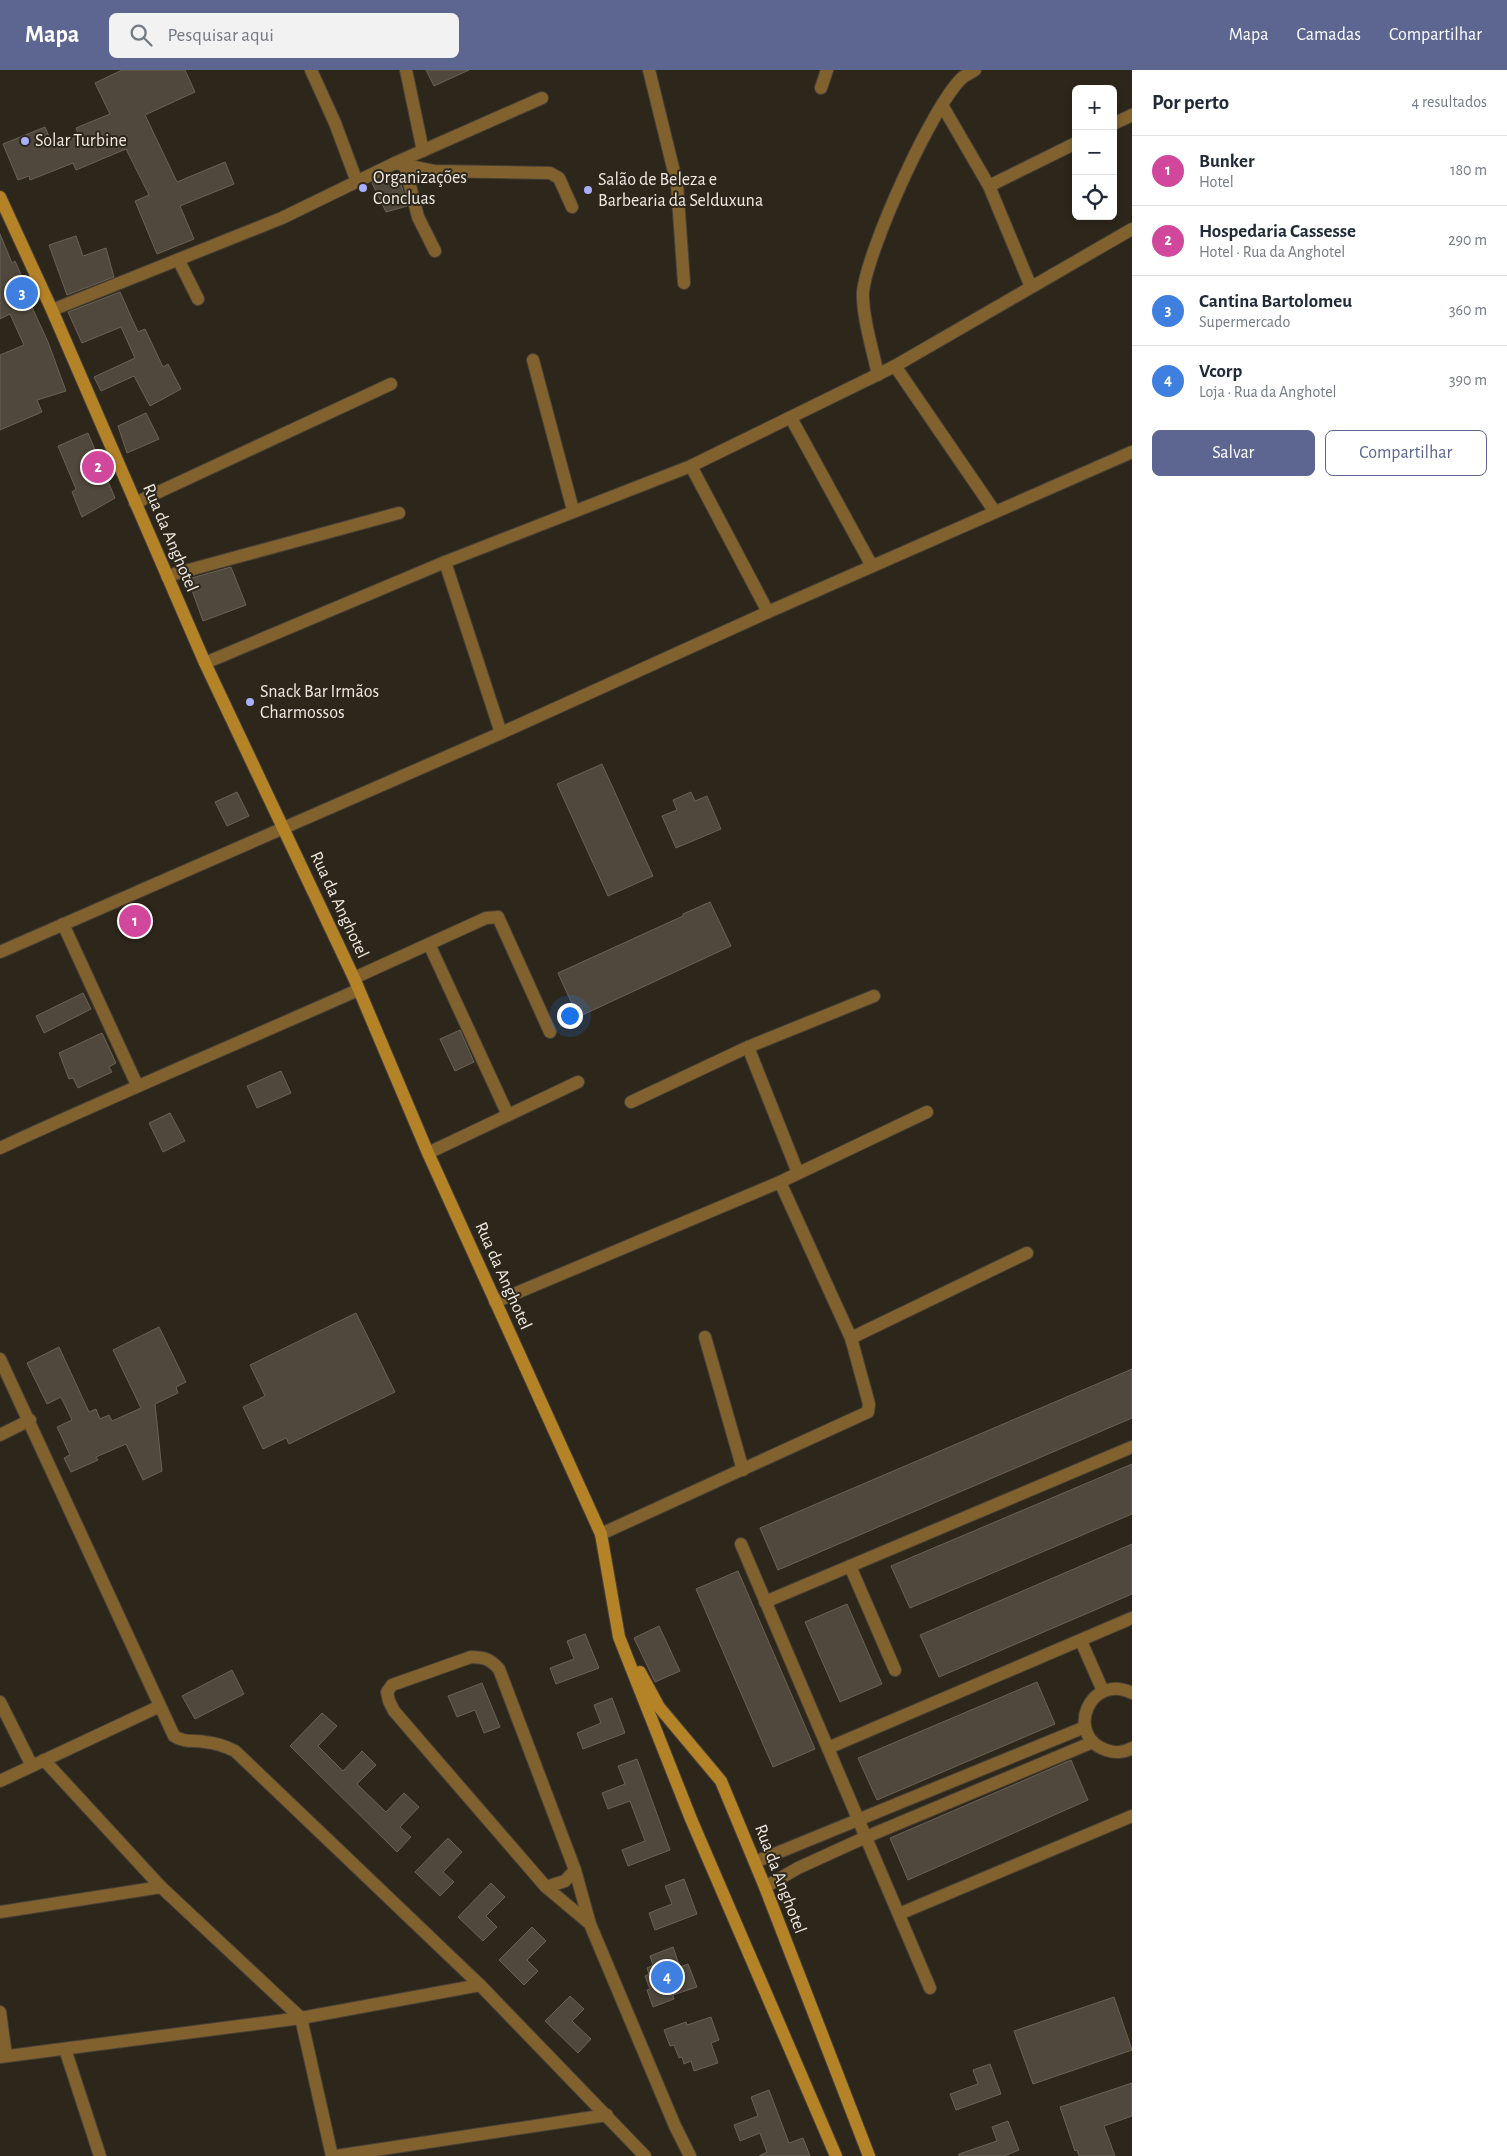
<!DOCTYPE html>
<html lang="pt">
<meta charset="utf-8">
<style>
body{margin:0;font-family:"Alegreya Sans",sans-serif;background:#f2f2f3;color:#1f2937}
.controls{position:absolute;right:15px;top:15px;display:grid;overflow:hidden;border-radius:8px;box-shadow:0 2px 8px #0003}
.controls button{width:45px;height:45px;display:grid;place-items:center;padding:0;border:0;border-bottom:1px solid #e0e1e3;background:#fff;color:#1f2937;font:25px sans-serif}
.you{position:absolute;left:569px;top:945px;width:18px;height:18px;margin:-12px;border:4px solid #fff;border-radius:50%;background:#1a73e8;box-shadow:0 0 0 8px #1a73e833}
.badge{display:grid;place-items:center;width:32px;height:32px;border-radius:50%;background:#5c6690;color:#fff;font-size:16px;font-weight:700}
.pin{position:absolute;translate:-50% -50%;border:2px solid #fff;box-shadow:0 1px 5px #0006}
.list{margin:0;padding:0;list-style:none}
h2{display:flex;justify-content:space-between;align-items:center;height:65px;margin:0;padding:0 20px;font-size:21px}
h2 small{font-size:16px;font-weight:400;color:#747a83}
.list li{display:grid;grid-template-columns:32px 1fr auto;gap:15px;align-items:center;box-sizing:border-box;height:70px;padding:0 20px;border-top:1px solid #e0e1e3}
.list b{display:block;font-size:19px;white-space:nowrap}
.list p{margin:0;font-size:16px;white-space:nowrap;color:#747a83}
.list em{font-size:16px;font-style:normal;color:#747a83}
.actions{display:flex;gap:10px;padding:15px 20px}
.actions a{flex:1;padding:11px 0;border:1px solid #5c6690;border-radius:8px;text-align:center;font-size:18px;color:#5c6690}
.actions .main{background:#5c6690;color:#fff}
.icon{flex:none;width:28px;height:28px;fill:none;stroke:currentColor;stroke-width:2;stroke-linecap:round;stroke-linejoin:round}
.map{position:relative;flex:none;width:1132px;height:2086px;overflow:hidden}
header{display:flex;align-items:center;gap:30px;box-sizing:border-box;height:70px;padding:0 25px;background:#5c6690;color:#fff}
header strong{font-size:24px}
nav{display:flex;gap:28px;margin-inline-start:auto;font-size:18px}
.search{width:350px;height:45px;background:#f2f2f3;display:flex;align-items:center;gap:12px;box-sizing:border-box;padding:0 18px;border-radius:8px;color:#747a83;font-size:19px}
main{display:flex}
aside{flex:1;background:#fff}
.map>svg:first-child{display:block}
.building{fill:#50483c;stroke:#6b6256}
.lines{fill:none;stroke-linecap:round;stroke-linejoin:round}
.minor-casing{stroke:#484137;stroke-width:14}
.secondary-casing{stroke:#484137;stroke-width:14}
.minor{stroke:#81622f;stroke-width:12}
.secondary{stroke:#b58327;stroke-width:12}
.poi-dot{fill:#a7b0fc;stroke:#2d261b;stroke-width:2}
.labels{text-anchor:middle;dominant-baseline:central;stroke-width:4;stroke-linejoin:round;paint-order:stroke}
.poi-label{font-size:18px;fill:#eeeae2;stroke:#2d261b;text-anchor:start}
.street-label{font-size:18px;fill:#eeeae2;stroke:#2d261b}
</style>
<header>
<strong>Mapa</strong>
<div class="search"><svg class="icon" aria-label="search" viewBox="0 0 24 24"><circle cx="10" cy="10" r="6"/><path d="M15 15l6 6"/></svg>Pesquisar aqui</div>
<nav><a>Mapa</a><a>Camadas</a><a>Compartilhar</a></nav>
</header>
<main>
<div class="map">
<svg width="1132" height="2086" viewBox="0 0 1132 2086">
<rect width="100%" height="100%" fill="#2d261b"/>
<g class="building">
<polygon points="122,0 185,0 195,22 145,45 177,112 225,92 234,114 180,136 194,169 157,184 135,131 149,125 126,79 76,100 73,93 30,110 29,106 18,110 3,74 45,57 53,76 79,66 76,58 110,44 95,13"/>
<polygon points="426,0 469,0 434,16"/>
<polygon points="398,103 407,136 386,142 372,113"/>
<polygon points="0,164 12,193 15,191 34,234 31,235 48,272 66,321 37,330 42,342 0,360 0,285 24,275 10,244 0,249"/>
<polygon points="76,166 83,186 106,178 114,207 67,225 49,175"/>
<polygon points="120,222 138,262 145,259 163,297 168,294 181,319 150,336 134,306 101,321 94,307 135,288 121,257 82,273 68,242"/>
<polygon points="146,343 159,369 127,383 118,356"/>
<polygon points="88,363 115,428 82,447 72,422 76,419 58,376"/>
<polygon points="231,497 246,535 203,551 188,509"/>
<polygon points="602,694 653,806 608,826 557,714"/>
<polygon points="237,722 249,746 227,756 215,732"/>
<polygon points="691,722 695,731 707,726 721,759 676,778 662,746 677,740 673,730"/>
<polygon points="710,832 731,876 578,947 558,903 683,846 683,844"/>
<polygon points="83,923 91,939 44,963 36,946"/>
<polygon points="460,960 474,992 455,1001 440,969"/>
<polygon points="102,963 116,993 109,997 112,1002 78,1018 73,1008 69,1009 59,983"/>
<polygon points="281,1001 291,1023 257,1038 247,1016"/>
<polygon points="170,1043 185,1071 163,1082 149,1053"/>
<polygon points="356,1243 395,1322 289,1374 286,1368 263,1379 243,1337 265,1326 250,1295"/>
<polygon points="159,1257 186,1312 176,1317 178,1323 155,1334 162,1401 143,1410 126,1374 96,1387 98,1390 71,1402 64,1388 70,1385 57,1357 72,1350 61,1327 47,1334 27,1293 59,1277 89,1342 96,1339 100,1349 109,1345 112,1351 141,1338 113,1280"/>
<polygon points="1132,1299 1132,1348 778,1500 760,1458"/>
<polygon points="1132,1394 1132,1444 910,1538 891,1496"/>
<polygon points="1132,1474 1132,1524 939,1607 920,1565"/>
<polygon points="738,1501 815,1679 773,1697 696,1519"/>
<polygon points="847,1534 882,1614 840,1632 805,1552"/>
<polygon points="659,1556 680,1601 655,1612 634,1568"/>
<polygon points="585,1564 599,1598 556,1614 550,1598 574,1589 567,1571"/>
<polygon points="232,1600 244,1624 195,1649 182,1626"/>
<polygon points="1037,1612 1055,1654 877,1730 858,1688"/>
<polygon points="482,1613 500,1657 484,1663 475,1640 457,1647 448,1626"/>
<polygon points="612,1628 625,1663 583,1679 577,1663 601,1653 594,1635"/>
<polygon points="322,1643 337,1656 318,1676 343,1701 362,1681 376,1695 357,1714 386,1742 404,1723 419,1737 400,1757 411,1767 397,1782 290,1676"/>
<polygon points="637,1689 670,1780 628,1796 622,1780 645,1771 630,1731 608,1739 602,1723 625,1714 618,1696"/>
<polygon points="1071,1690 1088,1730 908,1810 890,1768"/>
<polygon points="448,1768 462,1782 443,1802 454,1812 440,1826 415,1802"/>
<polygon points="684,1809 697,1844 655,1860 649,1843 672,1834 665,1816"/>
<polygon points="491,1813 505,1827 486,1846 497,1857 483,1871 458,1847"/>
<polygon points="532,1857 546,1871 527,1890 538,1901 524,1915 499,1890"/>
<polygon points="673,1877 680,1897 688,1894 697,1917 673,1925 674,1929 653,1937 647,1920 650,1919 645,1906 649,1904 647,1898 653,1895 650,1886"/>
<polygon points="570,1926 584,1939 572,1951 591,1969 578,1983 545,1951"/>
<polygon points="1114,1927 1132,1980 1033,2014 1014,1961"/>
<polygon points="711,1947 719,1970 711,1973 718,1993 694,2001 691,1991 684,1994 682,1987 679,1988 674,1975 670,1976 664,1960 686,1952 687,1955"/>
<polygon points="990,1994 1001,2024 956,2040 950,2024 978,2014 973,2000"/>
<polygon points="1132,2013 1132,2046 1104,2056 1115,2086 1079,2086 1077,2080 1075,2081 1060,2037"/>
<polygon points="769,2020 789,2073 803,2068 810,2086 759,2086 767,2082 760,2063 740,2071 734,2055 758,2046 751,2027"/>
<polygon points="1008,2051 1019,2080 1004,2086 959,2086 959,2084 997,2071 992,2057"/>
</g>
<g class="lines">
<g class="minor-casing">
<g id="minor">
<polyline points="311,0 335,53 357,112"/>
<polyline points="406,0 423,81"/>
<polyline points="649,0 677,114 684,213"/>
<polyline points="821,18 827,0"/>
<polyline points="942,35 989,116 1031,217"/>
<polyline points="1113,54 1132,45"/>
<polyline points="395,93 434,101 550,103 559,108 572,137"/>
<polyline points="405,96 418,147 435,181"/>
<polyline points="989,116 1076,73"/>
<polyline points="179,191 198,229"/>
<polyline points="52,240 282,148 395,93 542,28"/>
<polyline points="533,290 573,440"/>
<polyline points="895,296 995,442"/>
<path d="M878,305C873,281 862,246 863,222C867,181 932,36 962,8C965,5 971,3 975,0"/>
<polyline points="791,348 872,496"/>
<polyline points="691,396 768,542"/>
<polyline points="135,433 391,314"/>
<polyline points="445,492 501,663"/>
<polyline points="167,506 399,443"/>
<polyline points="205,593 445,492 691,396 895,296 1132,159"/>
<polyline points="63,854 137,1015"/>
<polyline points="429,874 508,1045"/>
<polyline points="0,882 501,663 768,542 1132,382"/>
<polyline points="354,908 486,848 498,847 550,962"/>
<polyline points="748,977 798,1103"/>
<polyline points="631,1032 748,977 874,926"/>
<path d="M0,1078C119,1023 239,973 358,920"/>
<polyline points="428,1083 578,1012"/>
<polyline points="495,1232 780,1112 927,1042"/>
<polyline points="705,1267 743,1400"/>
<polyline points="851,1268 1027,1183"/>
<path d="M0,1289L174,1666C185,1673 192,1670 205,1672C216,1673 225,1676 235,1681L480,1915L645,2086"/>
<polyline points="0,1365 30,1350"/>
<polyline points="601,1464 868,1342 869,1334 851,1268 780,1112"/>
<polyline points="741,1474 930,1918"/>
<polyline points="850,1496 895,1600"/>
<polyline points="765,1532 1132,1377"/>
<polyline points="1081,1571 1103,1621"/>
<path d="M1132,1623C1090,1602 1064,1665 1106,1680C1114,1683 1124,1683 1132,1678"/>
<polyline points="0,1632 32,1696"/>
<polyline points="828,1678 1132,1548"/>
<polyline points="44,1690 161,1817 301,1948 332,2086"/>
<polyline points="0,1711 158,1637"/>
<polyline points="755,1792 1085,1657"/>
<polyline points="546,1817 565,1811 575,1800"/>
<polyline points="765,1817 798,1798 866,1767 1093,1672"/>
<polyline points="0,1842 161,1817"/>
<polyline points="899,1844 1132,1746"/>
<path d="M590,1854L546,1817L394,1641L389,1631L387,1622L392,1615L471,1587C484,1587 490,1589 499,1599L575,1800L590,1854L675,2056L690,2086"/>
<polyline points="0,1942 6,1986"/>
<polyline points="65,1979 100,2086"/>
<polyline points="0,1987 301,1948 480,1915"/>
<polyline points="336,2086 607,2045"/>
</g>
</g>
<g class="secondary-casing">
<g id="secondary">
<polyline points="0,127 52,240 205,593 354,908 428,1083 601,1464 619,1567 691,1749 836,2086"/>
<polyline points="640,1602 659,1637 721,1711 765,1817 869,2086"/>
</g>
</g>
<use href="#minor" class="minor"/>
<use href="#secondary" class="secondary"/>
</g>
<g class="poi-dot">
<circle cx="25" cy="71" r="5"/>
<circle cx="363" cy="118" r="5"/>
<circle cx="588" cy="120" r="5"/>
<circle cx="250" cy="632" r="5"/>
</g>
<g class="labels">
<g class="poi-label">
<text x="35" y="71">Solar Turbine</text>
<text x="373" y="108">Organizações<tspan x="373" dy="21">Concluas</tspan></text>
<text x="598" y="110">Salão de Beleza e<tspan x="598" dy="21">Barbearia da Selduxuna</tspan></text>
<text x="260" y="622">Snack Bar Irmãos<tspan x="260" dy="21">Charmossos</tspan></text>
</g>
<g class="street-label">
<text transform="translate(170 468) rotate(67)">Rua da Anghotel</text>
<text transform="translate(339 835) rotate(65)">Rua da Anghotel</text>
<text transform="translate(503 1206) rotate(66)">Rua da Anghotel</text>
<text transform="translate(780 1809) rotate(69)">Rua da Anghotel</text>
</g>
</g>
</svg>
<div class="controls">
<button>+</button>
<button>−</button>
<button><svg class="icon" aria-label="locate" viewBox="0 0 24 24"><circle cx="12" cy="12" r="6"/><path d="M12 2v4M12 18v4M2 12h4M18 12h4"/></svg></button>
</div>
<div class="you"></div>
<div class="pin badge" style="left:135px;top:851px;background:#d1479c">1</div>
<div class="pin badge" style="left:98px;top:397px;background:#d1479c">2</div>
<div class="pin badge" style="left:22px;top:223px;background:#3f7fe0">3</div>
<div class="pin badge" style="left:667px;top:1907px;background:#3f7fe0">4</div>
</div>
<aside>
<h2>Por perto<small>4 resultados</small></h2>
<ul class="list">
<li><span class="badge" style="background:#d1479c">1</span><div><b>Bunker</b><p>Hotel</p></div><em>180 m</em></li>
<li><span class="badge" style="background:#d1479c">2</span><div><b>Hospedaria Cassesse</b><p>Hotel · Rua da Anghotel</p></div><em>290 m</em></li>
<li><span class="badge" style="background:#3f7fe0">3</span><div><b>Cantina Bartolomeu</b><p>Supermercado</p></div><em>360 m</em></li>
<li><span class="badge" style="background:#3f7fe0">4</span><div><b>Vcorp</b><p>Loja · Rua da Anghotel</p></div><em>390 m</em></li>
</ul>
<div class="actions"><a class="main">Salvar</a><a>Compartilhar</a></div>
</aside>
</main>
